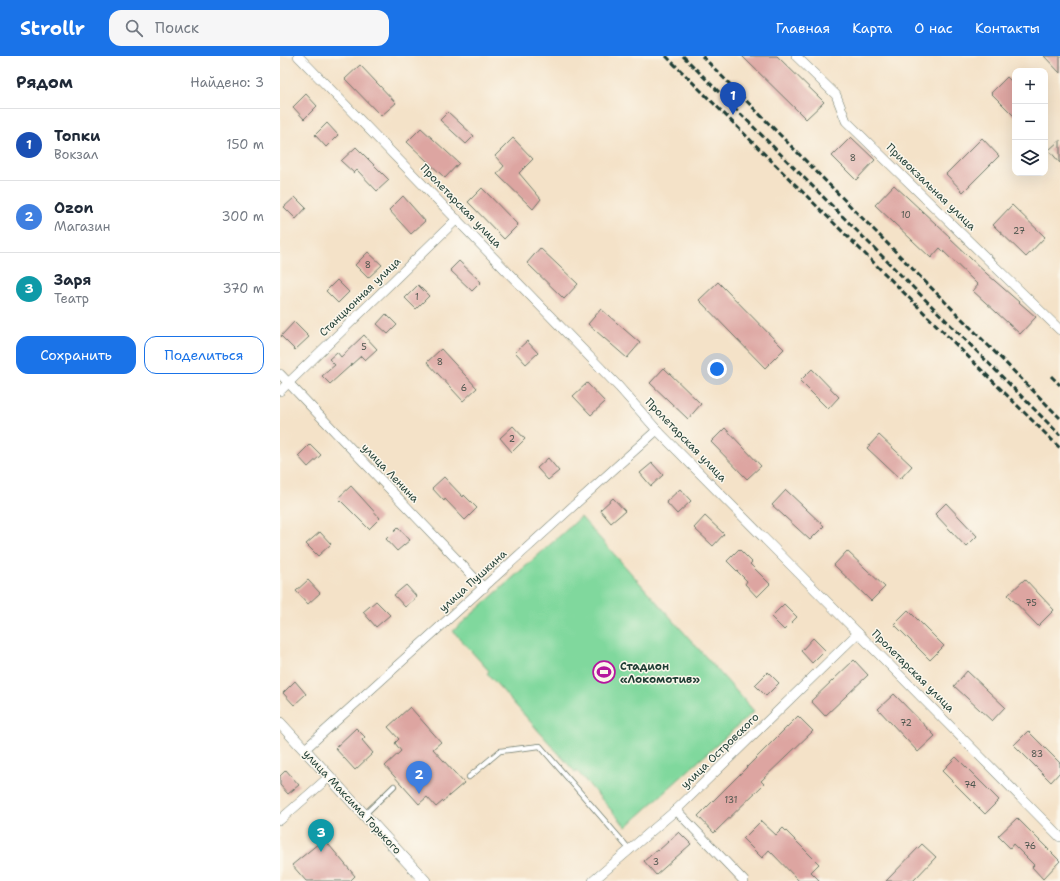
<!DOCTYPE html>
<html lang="ru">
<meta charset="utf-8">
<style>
body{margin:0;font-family:"Shantell Sans",sans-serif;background:#f6f6f7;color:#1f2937}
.controls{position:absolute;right:12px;top:12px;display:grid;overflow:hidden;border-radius:8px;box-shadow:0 4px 16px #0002}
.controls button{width:36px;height:36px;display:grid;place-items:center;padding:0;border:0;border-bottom:1px solid #e0e1e3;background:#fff;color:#1f2937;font:20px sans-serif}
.you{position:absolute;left:437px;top:313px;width:14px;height:14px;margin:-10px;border:3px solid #fff;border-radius:50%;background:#1a73e8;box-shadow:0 0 0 6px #1a73e833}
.badge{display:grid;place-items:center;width:26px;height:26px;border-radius:50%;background:#1a73e8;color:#fff;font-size:13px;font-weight:700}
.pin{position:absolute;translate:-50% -33px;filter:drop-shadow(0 1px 2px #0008)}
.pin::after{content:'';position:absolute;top:21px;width:14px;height:12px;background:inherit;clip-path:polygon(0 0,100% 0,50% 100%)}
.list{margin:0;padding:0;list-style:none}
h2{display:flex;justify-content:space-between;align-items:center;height:52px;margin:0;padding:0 16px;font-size:17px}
h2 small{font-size:13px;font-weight:400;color:#747a83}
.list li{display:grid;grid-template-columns:26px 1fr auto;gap:12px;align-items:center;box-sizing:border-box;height:72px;padding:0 16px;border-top:1px solid #e0e1e3}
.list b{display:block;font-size:15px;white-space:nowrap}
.list p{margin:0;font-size:13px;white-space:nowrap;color:#747a83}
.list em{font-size:13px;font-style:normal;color:#747a83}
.actions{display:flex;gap:8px;padding:12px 16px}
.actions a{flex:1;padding:9px 0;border:1px solid #1a73e8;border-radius:12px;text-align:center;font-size:14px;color:#1a73e8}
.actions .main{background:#1a73e8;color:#fff}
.icon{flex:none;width:22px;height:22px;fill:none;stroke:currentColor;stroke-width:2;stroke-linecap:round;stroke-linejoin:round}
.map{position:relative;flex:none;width:780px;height:825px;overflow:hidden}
header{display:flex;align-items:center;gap:24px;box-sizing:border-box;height:56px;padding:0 20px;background:#1a73e8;color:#fff}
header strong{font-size:19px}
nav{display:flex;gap:22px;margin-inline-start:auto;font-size:14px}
.search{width:280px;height:36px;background:#f6f6f7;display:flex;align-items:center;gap:10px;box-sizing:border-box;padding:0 14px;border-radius:12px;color:#747a83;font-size:15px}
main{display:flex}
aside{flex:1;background:#fff}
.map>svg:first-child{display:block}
.green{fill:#80d89d;stroke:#508a68}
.building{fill:#dda5a1}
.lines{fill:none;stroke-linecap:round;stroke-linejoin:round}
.service-casing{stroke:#6a7768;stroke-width:6}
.minor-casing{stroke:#6a7768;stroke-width:10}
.tertiary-casing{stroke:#6a7768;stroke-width:12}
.service{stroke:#fff;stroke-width:4.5}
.minor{stroke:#fff;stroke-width:9}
.tertiary{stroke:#fff;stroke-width:11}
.rail{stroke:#1f3d34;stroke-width:3;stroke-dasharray:6 3;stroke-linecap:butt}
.labels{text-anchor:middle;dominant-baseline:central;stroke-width:3;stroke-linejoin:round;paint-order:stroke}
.number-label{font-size:9px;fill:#4e574f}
.street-label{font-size:11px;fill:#1f3d34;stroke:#fbf7ec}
.poi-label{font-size:11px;font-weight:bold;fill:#1f3d34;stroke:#fbf7ec;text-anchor:start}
</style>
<header>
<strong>Strollr</strong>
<div class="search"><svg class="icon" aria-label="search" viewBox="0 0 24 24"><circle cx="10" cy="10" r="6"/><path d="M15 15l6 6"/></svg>Поиск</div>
<nav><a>Главная</a><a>Карта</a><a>О нас</a><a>Контакты</a></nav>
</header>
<main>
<aside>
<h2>Рядом<small>Найдено: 3</small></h2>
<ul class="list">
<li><span class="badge" style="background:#1a4fb4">1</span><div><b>Топки</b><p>Вокзал</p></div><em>150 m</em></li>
<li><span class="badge" style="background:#3f7fe0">2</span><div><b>Ozon</b><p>Магазин</p></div><em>300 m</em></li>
<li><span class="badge" style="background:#0f9aa8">3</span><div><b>Заря</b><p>Театр</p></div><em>370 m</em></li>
</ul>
<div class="actions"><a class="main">Сохранить</a><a>Поделиться</a></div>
</aside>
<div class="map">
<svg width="780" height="825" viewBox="0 0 780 825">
<rect width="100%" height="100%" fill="#fbf7ec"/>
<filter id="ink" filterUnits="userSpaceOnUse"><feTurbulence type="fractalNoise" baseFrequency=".025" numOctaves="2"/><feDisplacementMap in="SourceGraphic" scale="8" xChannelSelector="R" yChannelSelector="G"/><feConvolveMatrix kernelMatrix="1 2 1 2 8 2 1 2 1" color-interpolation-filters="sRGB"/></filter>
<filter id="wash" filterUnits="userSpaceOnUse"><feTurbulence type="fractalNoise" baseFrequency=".012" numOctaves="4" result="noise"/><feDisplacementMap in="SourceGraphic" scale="16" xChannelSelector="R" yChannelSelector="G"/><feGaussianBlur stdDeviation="0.9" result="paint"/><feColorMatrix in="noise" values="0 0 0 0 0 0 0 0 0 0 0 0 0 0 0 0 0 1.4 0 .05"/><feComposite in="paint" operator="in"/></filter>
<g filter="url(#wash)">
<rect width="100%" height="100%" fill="#f4e2c8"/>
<polygon class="green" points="301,461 474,655 346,771 297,715 295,716 207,617 209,615 173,575"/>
<g id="blocks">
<g class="building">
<polygon points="462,0 497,0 544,46 526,63"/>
<polygon points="764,0 780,0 780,17"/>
<polygon points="80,9 116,47 101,60 65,23"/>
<polygon points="727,21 735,29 735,61 711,37"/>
<polygon points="26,38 37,50 24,63 13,51"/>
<polygon points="168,56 194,80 186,88 160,64"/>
<polygon points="47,67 58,79 46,91 35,79"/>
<polygon points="141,72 179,107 165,122 127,86"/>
<polygon points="571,81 595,104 576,124 552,100"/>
<polygon points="233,82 253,103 239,117 261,143 253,153 217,118 224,110 215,100"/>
<polygon points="702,82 719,100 683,136 666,118"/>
<polygon points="780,84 780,107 769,94"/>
<polygon points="76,91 109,124 97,135 77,114 74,117 61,105"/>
<polygon points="614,129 670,181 669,182 707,218 756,261 740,278 693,235 698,229 660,192 651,202 595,149"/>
<polygon points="202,132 238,169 224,183 188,146"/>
<polygon points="123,140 145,165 131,178 109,154"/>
<polygon points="15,141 26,152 16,163 4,151"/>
<polygon points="732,149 765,181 746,201 713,169"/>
<polygon points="260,192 298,228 284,243 247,207"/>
<polygon points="88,196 102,209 88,222 75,209"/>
<polygon points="179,205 201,226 192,235 170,214"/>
<polygon points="57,224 69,236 58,247 46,235"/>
<polygon points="438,226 504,293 485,312 419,244"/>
<polygon points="138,229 149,240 136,253 125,242"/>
<polygon points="321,253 360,287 347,302 308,268"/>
<polygon points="106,258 117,269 108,278 97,268"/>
<polygon points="14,266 29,281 15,294 1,280"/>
<polygon points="84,279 97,293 85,304 81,300 50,328 42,320 55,309 49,303 57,296 61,301"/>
<polygon points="247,285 258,297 246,308 235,296"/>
<polygon points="161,293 197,332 183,345 147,306"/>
<polygon points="384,312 421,348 408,363 370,327"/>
<polygon points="532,313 559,341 548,353 520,325"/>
<polygon points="307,327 325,346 311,359 293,340"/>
<polygon points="233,370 245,383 232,396 220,382"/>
<polygon points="445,372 481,410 467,423 431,386"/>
<polygon points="599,379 632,410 620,423 587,392"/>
<polygon points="30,388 41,399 28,411 18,400"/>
<polygon points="268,402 279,415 268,424 257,412"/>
<polygon points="372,407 383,419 371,430 360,417"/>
<polygon points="164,421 183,441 184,439 197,452 185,464 165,443 164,445 152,432"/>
<polygon points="71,430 100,462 89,473 58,442"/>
<polygon points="400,433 411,445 397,458 386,446"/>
<polygon points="506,434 544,470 530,484 492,449"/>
<polygon points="333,442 345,455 331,467 320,454"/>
<polygon points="666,447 697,480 686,491 655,458"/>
<polygon points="425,460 444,478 433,490 414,472"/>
<polygon points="118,471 130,484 117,495 106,483"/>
<polygon points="40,476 51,488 38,500 26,488"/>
<polygon points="459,493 472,506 470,508 490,528 477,541 465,528 467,525 447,505"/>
<polygon points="567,495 605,531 591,545 554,509"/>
<polygon points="745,523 774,554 758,570 728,539"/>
<polygon points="28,524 40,537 28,548 16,535"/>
<polygon points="126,529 137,541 125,551 114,539"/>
<polygon points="96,545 110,559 96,571 83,556"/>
<polygon points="504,548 517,561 504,574 491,561"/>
<polygon points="628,554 664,590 650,604 614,568"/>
<polygon points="533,582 545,594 532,607 521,595"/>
<polygon points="574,604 588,619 545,660 531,645"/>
<polygon points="687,615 725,651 712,665 674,630"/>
<polygon points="488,616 499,627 486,640 475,629"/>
<polygon points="15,625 26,638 14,649 3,637"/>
<polygon points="614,638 655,680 638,696 598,653"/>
<polygon points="130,651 161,686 153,693 184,727 156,751 147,741 139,748 105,710 121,695 115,687 119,683 108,671"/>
<polygon points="518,660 533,675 481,725 484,728 434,777 418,760"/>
<polygon points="76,672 85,681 82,684 93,697 75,714 55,692"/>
<polygon points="748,675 780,707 780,716 771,726 734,689"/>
<polygon points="676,701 719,744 705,758 662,715"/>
<polygon points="6,714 19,729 8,738 0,729 0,720"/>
<polygon points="737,762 780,805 763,823 752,811 754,809 733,788 730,792 718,780"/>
<polygon points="481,765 496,779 503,772 539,808 531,816 540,825 519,825 489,794 482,802 463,783"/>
<polygon points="399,776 411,788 376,819 364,805 377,794 378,795"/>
<polygon points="44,783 75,820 70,825 26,825 12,809"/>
<polygon points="642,788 656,801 633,825 606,825"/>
</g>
</g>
</g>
<g filter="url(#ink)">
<use href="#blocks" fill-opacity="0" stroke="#6a7768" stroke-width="1"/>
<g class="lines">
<g class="service-casing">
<g id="service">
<polyline points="189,721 220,695 260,690 350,794"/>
<polyline points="84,759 114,730"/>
</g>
</g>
<g class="minor-casing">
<g id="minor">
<polyline points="18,0 339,331 377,374 780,781"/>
<polyline points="516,0 556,39 566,65 780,274"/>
<polyline points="0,318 204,532"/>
<polyline points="0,335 177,163"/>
<polyline points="24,694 377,374"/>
<polyline points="396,754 464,825"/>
<polyline points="0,764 49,721"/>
<polyline points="313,825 396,754 578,577"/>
</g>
</g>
<g class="tertiary-casing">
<polyline id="tertiary" points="0,667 145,825"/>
</g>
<use href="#service" class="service"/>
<use href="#minor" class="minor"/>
<use href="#tertiary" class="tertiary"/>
<g class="rail">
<polyline points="386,0 780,392"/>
<polyline points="403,0 780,379"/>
<polyline points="422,0 780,362"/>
<polyline points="771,320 780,329"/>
</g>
</g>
</g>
<defs>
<g id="stadium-ring" transform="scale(1.15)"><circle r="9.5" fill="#fbf7ec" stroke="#b5179e" stroke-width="1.5"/><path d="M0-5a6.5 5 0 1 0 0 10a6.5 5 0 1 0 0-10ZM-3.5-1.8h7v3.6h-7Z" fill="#b5179e"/></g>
</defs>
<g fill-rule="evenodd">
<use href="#stadium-ring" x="324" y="616"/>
</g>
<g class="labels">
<g class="number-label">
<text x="573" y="102">8</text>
<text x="626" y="159">10</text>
<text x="739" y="175">27</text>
<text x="88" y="209">8</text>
<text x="137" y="241">1</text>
<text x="84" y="291">5</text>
<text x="160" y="306">8</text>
<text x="184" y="332">6</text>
<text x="232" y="383">2</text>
<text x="751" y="547">75</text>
<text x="626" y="667">72</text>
<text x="757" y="698">83</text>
<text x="690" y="729">74</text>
<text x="451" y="744">131</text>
<text x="750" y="790">76</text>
<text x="376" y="806">3</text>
</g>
<g class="street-label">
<text transform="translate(651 131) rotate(44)">Привокзальная улица</text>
<text transform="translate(181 150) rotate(46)">Пролетарская улица</text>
<text transform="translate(80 241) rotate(-44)">Станционная улица</text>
<text transform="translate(406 384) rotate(46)">Пролетарская улица</text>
<text transform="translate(110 417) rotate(46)">улица Ленина</text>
<text transform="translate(193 525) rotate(-42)">улица Пушкина</text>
<text transform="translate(633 615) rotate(45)">Пролетарская улица</text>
<text transform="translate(440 695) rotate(-44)">улица Островского</text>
<text transform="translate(72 746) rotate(47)">улица Максима Горького</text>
</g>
<g class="poi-label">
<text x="340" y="610">Стадион<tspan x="340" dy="13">«Локомотив»</tspan></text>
</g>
</g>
</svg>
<div class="controls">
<button>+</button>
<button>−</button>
<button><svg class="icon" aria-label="layers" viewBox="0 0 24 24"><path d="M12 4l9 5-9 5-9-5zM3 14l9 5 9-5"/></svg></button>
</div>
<div class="you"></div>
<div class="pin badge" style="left:453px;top:59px;background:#1a4fb4">1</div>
<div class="pin badge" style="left:139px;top:738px;background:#3f7fe0">2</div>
<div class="pin badge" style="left:41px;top:796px;background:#0f9aa8">3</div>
</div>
</main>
